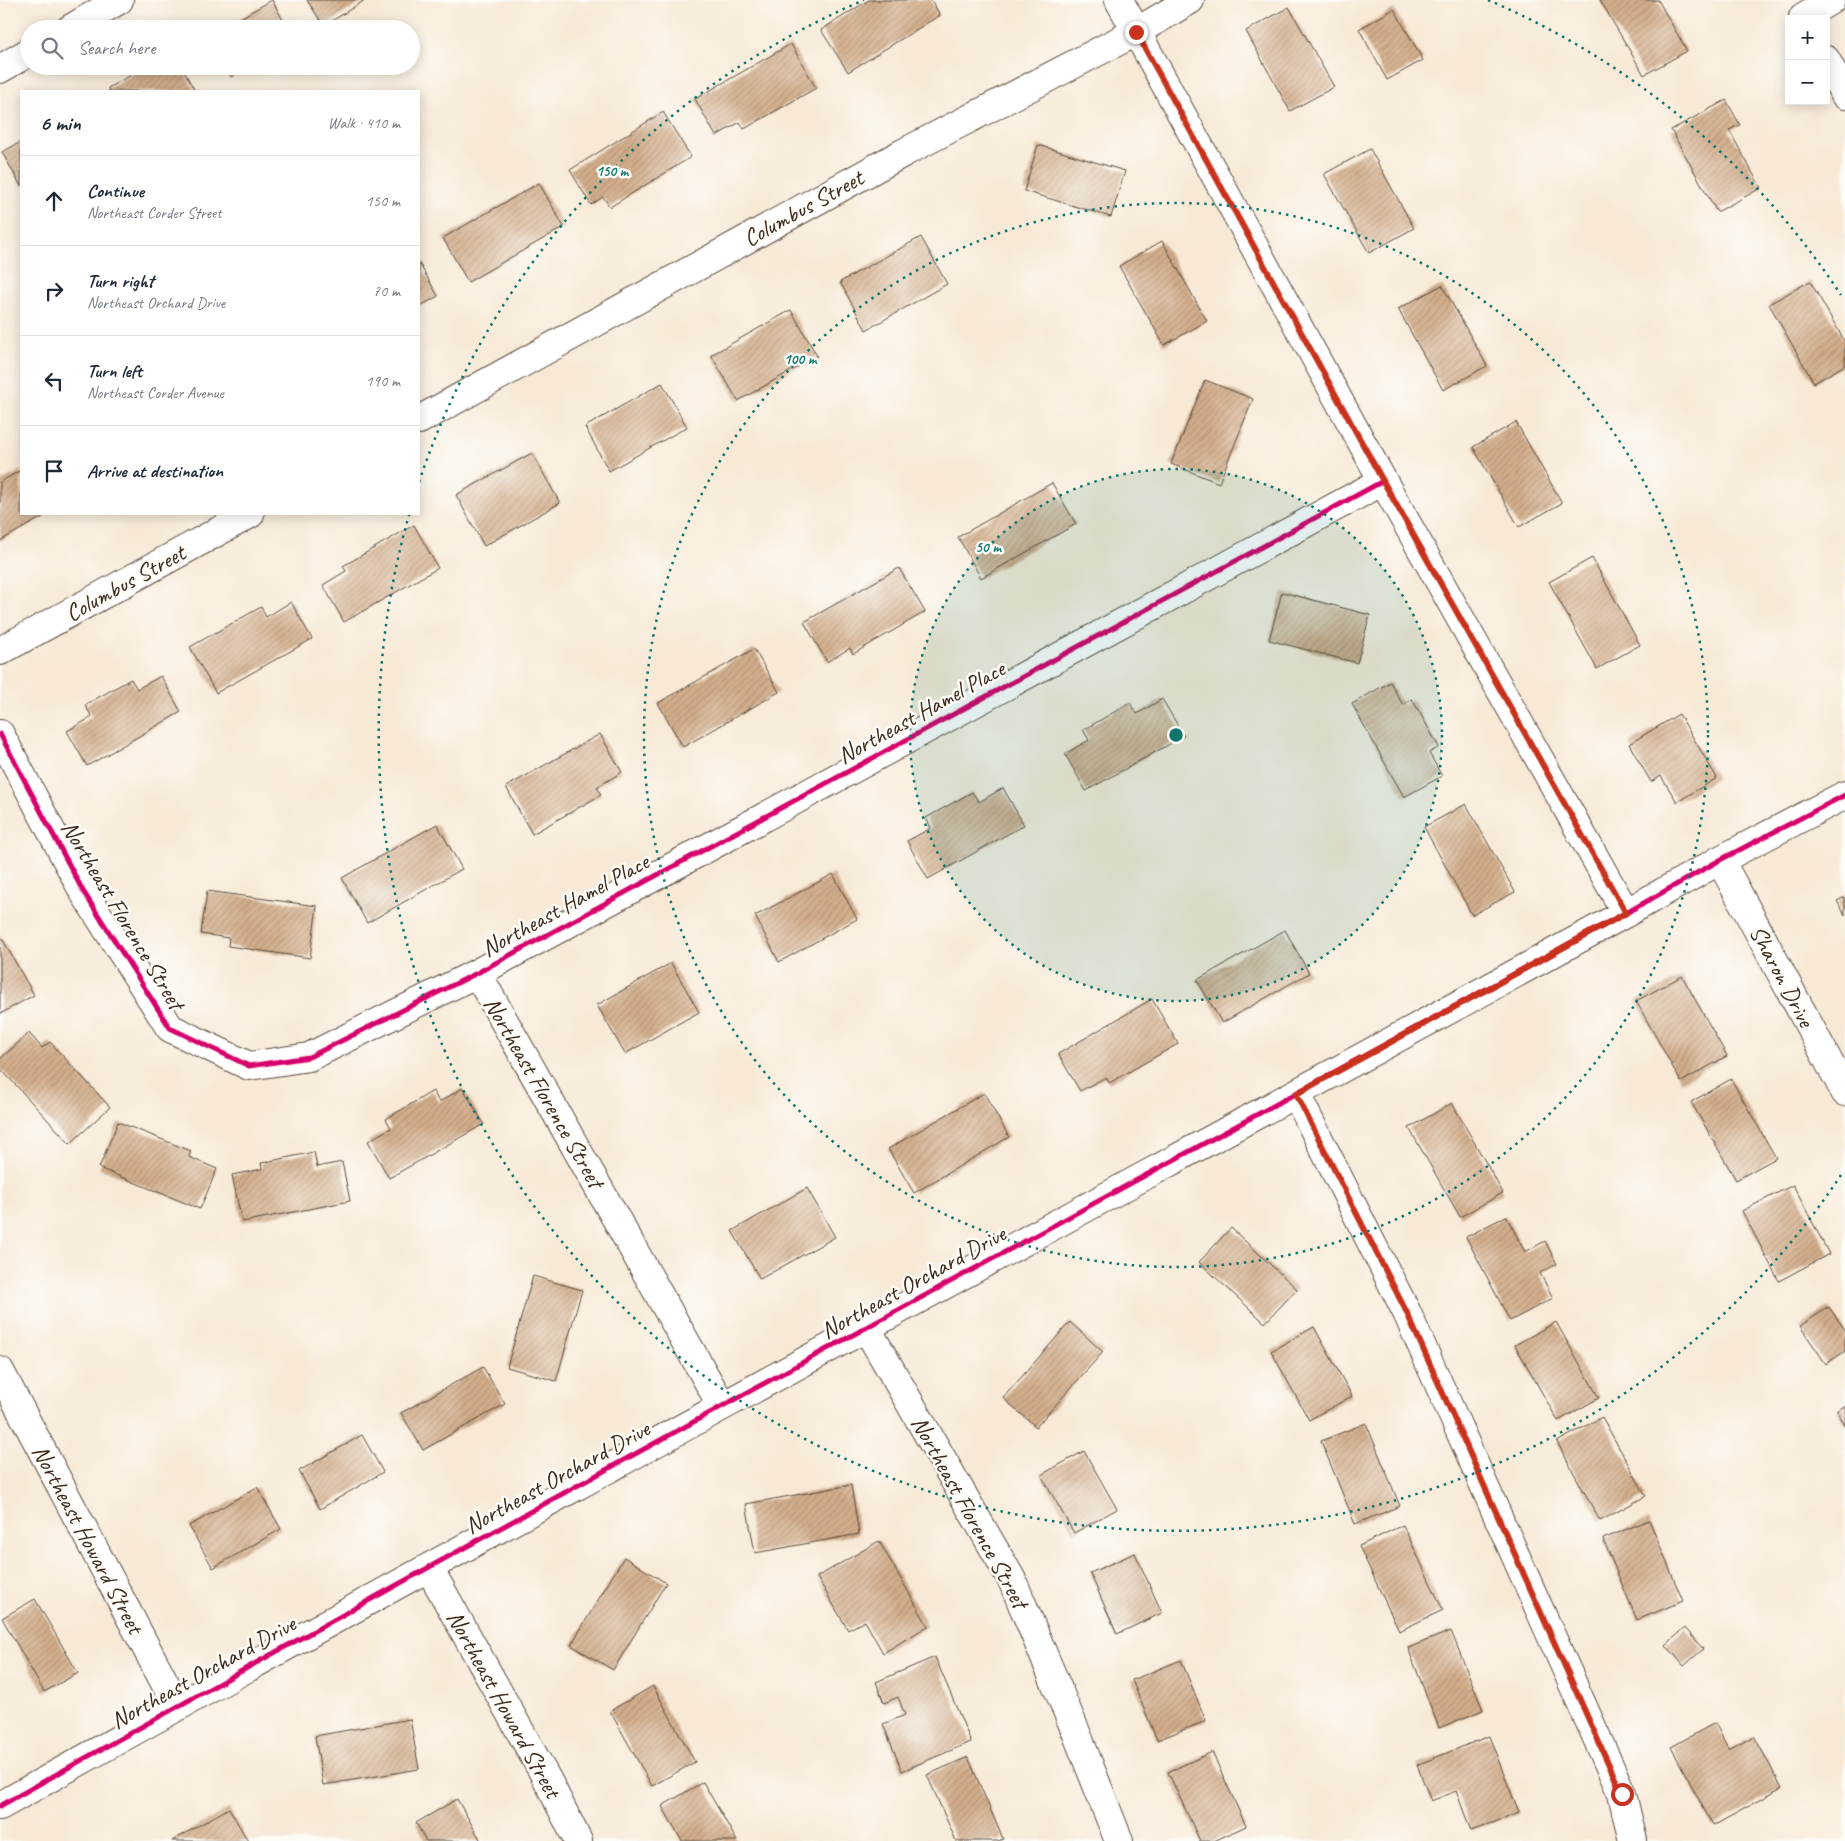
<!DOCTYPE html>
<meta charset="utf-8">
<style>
body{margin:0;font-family:Caveat,sans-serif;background:#f2f2f3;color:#1f2937}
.controls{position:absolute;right:15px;top:15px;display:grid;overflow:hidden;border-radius:0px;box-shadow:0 2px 12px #0003}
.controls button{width:45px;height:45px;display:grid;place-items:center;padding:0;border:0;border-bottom:1px solid #e0e1e3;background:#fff;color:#1f2937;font:25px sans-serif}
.stop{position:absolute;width:15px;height:15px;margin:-11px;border:4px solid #c8321e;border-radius:50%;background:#fff}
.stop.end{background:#c8321e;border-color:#fff;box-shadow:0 1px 5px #0008}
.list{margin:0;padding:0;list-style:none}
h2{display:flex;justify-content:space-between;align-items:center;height:65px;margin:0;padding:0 20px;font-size:21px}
h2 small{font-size:16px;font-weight:400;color:#747a83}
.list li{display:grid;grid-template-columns:32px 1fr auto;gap:15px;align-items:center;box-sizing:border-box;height:90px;padding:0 20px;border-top:1px solid #e0e1e3}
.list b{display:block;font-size:19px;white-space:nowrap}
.list p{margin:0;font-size:16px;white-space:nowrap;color:#747a83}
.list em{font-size:16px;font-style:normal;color:#747a83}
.icon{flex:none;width:28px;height:28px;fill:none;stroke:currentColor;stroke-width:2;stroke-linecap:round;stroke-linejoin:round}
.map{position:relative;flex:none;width:1845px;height:1841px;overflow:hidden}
.search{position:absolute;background:#fff;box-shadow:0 2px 12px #0003;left:20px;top:20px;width:400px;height:55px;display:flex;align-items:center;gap:12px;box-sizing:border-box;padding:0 18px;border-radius:28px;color:#747a83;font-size:19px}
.panel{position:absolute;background:#fff;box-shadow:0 2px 12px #0003;left:20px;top:90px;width:400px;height:425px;border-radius:0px}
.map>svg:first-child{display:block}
.building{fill:url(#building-hatch)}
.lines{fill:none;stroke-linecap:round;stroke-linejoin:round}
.minor-casing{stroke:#57473a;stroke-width:30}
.minor{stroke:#fff;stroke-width:28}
.cycleway-casing{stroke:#fdfcf7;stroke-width:8}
.cycleway{stroke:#d6006c;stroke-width:5}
.route{stroke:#c8321e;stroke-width:6}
.ring{fill:none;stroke:#0f766e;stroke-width:2.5;stroke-dasharray:2.5 5}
.labels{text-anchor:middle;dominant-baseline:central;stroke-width:5;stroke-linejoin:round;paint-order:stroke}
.street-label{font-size:24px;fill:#3b2a1e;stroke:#fdfcf7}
.centre{fill:#0f766e;stroke:#fdfcf7;stroke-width:2.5}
.ring-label{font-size:15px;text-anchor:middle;font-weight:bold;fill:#0f766e;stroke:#fdfcf7;stroke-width:5;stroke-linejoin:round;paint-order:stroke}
</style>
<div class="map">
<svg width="1845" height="1841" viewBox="0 0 1845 1841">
<defs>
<pattern id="building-hatch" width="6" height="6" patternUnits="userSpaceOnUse" patternTransform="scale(1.25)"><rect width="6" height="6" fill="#d4af8c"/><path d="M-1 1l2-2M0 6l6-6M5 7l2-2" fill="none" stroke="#ad8f72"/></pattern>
</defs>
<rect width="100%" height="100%" fill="#fdfcf7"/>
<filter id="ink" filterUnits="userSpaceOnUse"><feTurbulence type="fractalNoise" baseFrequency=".02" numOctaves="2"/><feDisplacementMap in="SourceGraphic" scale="10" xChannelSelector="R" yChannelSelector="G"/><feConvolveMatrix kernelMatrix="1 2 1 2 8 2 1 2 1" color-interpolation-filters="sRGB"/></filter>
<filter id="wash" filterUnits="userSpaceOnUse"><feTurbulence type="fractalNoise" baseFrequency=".0096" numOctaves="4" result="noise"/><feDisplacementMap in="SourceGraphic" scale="20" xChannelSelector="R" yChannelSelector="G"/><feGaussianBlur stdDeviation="1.12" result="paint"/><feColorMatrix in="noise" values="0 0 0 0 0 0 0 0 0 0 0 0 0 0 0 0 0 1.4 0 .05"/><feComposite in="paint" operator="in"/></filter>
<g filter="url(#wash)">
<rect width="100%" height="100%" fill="#f7e9d6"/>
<g id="blocks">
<g class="building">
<polygon points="272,0 288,29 221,29"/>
<polygon points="307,0 365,0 324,26"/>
<polygon points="869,0 931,0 940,15 848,72 821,30"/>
<polygon points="1600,0 1658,0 1687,51 1644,75"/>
<polygon points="1289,7 1334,87 1290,111 1246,31"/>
<polygon points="1394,9 1423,60 1387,80 1359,29"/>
<polygon points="791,44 816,88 744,129 740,122 716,136 695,99"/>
<polygon points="147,66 181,66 195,91 109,91 108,88"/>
<polygon points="225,66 250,66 231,77"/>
<polygon points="1726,100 1740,125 1729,130 1761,188 1717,212 1671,130"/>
<polygon points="663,112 691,157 610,207 603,197 591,205 570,170"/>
<polygon points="21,142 21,186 2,152"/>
<polygon points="1038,145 1125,171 1111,217 1024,191"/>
<polygon points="1370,149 1414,228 1369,253 1324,174"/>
<polygon points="539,183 564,227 468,282 443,238"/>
<polygon points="921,237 947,284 866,330 840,282"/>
<polygon points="1162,241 1207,321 1164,345 1119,266"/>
<polygon points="419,263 438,296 419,307"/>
<polygon points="1810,281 1845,342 1845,365 1814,383 1769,304"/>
<polygon points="1442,285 1487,366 1443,390 1398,309"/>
<polygon points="791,310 817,356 738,401 711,355"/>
<polygon points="1205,380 1253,399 1219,483 1171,464"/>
<polygon points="662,383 687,427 609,471 585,427"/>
<polygon points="1516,422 1562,503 1519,527 1473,447"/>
<polygon points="532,453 560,503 484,546 456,495"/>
<polygon points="21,470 21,514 48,514 0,541 0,482"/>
<polygon points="1052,483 1076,524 981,578 958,537"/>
<polygon points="414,525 438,568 344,622 323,585 346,571 343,566"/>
<polygon points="1592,558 1640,645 1597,669 1549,582"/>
<polygon points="899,568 925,612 853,654 850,648 827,662 804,622"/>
<polygon points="1282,592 1370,615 1357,663 1269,640"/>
<polygon points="291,602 312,639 216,693 190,647 261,607 266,617"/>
<polygon points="754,649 779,692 683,747 658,703"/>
<polygon points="161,676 181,712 87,766 67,731 92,717 85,705 131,679 137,689"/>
<polygon points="1390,682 1403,705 1412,699 1439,747 1429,753 1442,776 1404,797 1352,704"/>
<polygon points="1162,699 1184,736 1086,791 1065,754 1089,740 1083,730 1130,703 1137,714"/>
<polygon points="1679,714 1717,778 1677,802 1661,776 1651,782 1629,744"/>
<polygon points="600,734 622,772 597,787 601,795 532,834 506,787"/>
<polygon points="1003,788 1024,825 928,879 907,841 931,828 926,818 972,792 979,802"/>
<polygon points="1466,804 1515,892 1472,915 1424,827"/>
<polygon points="437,824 462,869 367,923 342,878"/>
<polygon points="833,874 857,919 779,962 755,916"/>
<polygon points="207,891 317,906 310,958 228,946 229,938 201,934"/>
<polygon points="1845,897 1845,915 1837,901"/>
<polygon points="1285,930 1309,973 1222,1023 1197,980"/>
<polygon points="0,935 34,995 0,1014"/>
<polygon points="671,963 699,1012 625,1054 597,1005"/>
<polygon points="1682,976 1727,1056 1681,1082 1636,1001"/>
<polygon points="1152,999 1178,1044 1109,1083 1106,1077 1080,1091 1058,1054"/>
<polygon points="29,1033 42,1048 50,1042 110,1107 70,1144 0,1068 0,1059"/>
<polygon points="1731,1079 1776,1158 1736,1180 1691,1102"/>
<polygon points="463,1088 484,1124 389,1178 368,1141 391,1128 386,1119 433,1091 439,1102"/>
<polygon points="984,1093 1009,1137 914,1193 888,1149"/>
<polygon points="1452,1103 1503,1193 1460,1217 1409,1128"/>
<polygon points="118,1122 191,1151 189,1157 217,1169 200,1209 99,1168"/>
<polygon points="314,1152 317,1167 342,1162 350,1201 242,1222 232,1175 262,1169 261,1163"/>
<polygon points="1793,1185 1829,1254 1779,1281 1742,1211"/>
<polygon points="807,1188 835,1237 760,1279 732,1231"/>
<polygon points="1506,1216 1525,1252 1545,1241 1557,1264 1540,1273 1553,1298 1510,1321 1466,1237"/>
<polygon points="1231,1228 1297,1289 1265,1323 1199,1262"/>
<polygon points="533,1276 582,1290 556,1381 507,1367"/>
<polygon points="1829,1307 1845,1330 1845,1351 1826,1364 1800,1326"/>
<polygon points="1070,1322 1103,1352 1036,1427 1003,1398"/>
<polygon points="1556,1322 1599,1398 1558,1421 1515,1345"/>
<polygon points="1314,1327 1352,1396 1309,1420 1271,1351"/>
<polygon points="483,1367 505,1404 423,1450 401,1413"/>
<polygon points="1845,1406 1845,1426 1837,1410"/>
<polygon points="1602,1417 1646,1496 1600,1521 1557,1442"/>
<polygon points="1366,1423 1400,1506 1355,1524 1321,1441"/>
<polygon points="362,1435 383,1472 320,1509 299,1471"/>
<polygon points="1084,1451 1117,1509 1074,1533 1041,1475"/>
<polygon points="851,1485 859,1534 755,1553 746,1504"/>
<polygon points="257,1487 281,1529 213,1568 189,1526"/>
<polygon points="1649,1520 1683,1601 1637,1620 1603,1539"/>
<polygon points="1403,1525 1443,1610 1399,1631 1359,1546"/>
<polygon points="879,1541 928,1626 883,1653 865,1621 848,1630 817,1577"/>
<polygon points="1135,1553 1162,1613 1117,1634 1090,1573"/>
<polygon points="624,1557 666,1583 613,1670 571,1645"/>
<polygon points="35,1599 78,1673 44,1692 2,1618"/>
<polygon points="1685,1628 1703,1649 1684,1666 1666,1645"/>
<polygon points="1451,1631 1483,1710 1439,1728 1408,1648"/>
<polygon points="935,1657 971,1742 902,1771 883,1724 905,1715 898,1697 884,1703 876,1682"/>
<polygon points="1181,1660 1206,1721 1157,1740 1132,1680"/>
<polygon points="653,1686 695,1762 652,1786 610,1711"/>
<polygon points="410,1719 419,1769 323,1785 315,1736"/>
<polygon points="1715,1723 1729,1750 1754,1736 1782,1788 1713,1826 1671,1747"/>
<polygon points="1489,1736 1519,1813 1471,1831 1456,1791 1431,1801 1417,1765"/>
<polygon points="1212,1752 1246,1826 1214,1841 1200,1841 1168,1772"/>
<polygon points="968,1757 1003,1839 998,1841 956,1841 927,1775"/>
<polygon points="703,1782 737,1841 682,1841 662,1806"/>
<polygon points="457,1799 481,1841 426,1841 416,1823"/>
<polygon points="229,1808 248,1841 172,1841"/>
</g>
</g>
</g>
<g filter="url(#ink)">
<use href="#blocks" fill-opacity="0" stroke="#57473a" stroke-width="1"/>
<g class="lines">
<g class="minor-casing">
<g id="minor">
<polyline points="1119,0 1383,481 1626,913"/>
<polyline points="1803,17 1831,0"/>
<polyline points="70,29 119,0"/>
<polyline points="1826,60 1845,95"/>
<polyline points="0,69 29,52"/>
<polyline points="419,420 903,153 1136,32 1190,0"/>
<polyline points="0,651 250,514"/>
<polyline points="0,734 83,891 170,1028 249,1066 309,1057 477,973 1383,481"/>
<polyline points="1720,860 1845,1092"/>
<polyline points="477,973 722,1406"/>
<polyline points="1296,1094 1407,1313 1622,1794 1633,1841"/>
<polyline points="866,1327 1012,1580 1076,1732 1119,1841"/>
<polyline points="0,1371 177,1706"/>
<polyline points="429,1568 548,1781 578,1841"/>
<path d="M0,1806C539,1503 1084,1210 1626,913L1720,860L1845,795"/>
</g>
</g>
<use href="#minor" class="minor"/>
<g class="cycleway-casing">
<g id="cycleway">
<polyline points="0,734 83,891 170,1028 249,1066 309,1057 477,973 1383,481"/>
<path d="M0,1806C539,1503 1084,1210 1626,913L1720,860L1845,795"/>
</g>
</g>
<use href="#cycleway" class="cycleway"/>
</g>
</g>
<g class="lines" filter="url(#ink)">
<polyline class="route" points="1136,32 1383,481 1626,913 1296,1094 1407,1313 1622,1794"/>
</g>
<circle cx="1176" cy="735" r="266" fill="#0f766e" fill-opacity=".12"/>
<g class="ring">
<circle cx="1176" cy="735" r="266"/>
<circle cx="1176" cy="735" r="532"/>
<path d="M1841 1175A798 798 0 0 1 409 515M419 482A798 798 0 0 1 864 0M1488 0A798 798 0 0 1 1841 295"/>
</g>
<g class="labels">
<g class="street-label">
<text transform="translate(803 208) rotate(-29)">Columbus Street</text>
<text transform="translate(125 583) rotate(-29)">Columbus Street</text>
<text transform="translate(921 712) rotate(-29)">Northeast Hamel Place</text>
<text transform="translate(565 905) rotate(-29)">Northeast Hamel Place</text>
<text transform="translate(123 915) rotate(59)">Northeast Florence Street</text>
<text transform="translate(1782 976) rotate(62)">Sharon Drive</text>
<text transform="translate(544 1092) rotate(60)">Northeast Florence Street</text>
<text transform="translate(913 1282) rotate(-29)">Northeast Orchard Drive</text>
<text transform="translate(557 1477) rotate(-29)">Northeast Orchard Drive</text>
<text transform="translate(970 1512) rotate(61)">Northeast Florence Street</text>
<text transform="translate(88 1539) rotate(62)">Northeast Howard Street</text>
<text transform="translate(203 1672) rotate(-29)">Northeast Orchard Drive</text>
<text transform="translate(504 1704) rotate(61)">Northeast Howard Street</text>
</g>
</g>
<circle cx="1176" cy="735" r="8" class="centre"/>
<g class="ring-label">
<text x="612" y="176">150 m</text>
<text x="800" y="364">100 m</text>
<text x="988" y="552">50 m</text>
</g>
</svg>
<div class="controls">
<button>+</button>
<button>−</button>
</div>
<div class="stop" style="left:1622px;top:1794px"></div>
<div class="stop end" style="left:1136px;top:32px"></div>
<div class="search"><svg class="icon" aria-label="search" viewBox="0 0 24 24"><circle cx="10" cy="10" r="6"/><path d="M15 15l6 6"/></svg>Search here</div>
<section class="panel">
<h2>6 min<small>Walk · 410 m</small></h2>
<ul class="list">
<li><svg class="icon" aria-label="ahead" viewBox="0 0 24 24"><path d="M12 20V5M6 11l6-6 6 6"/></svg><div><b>Continue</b><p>Northeast Corder Street</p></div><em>150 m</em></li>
<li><svg class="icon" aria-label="right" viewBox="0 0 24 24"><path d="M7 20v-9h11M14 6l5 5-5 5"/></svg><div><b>Turn right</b><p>Northeast Orchard Drive</p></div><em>70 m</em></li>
<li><svg class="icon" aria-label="left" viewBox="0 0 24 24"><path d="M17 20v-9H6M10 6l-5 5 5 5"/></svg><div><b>Turn left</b><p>Northeast Corder Avenue</p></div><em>190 m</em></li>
<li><svg class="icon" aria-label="arrive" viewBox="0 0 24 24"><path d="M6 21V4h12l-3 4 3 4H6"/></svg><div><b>Arrive at destination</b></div></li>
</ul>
</section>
</div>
